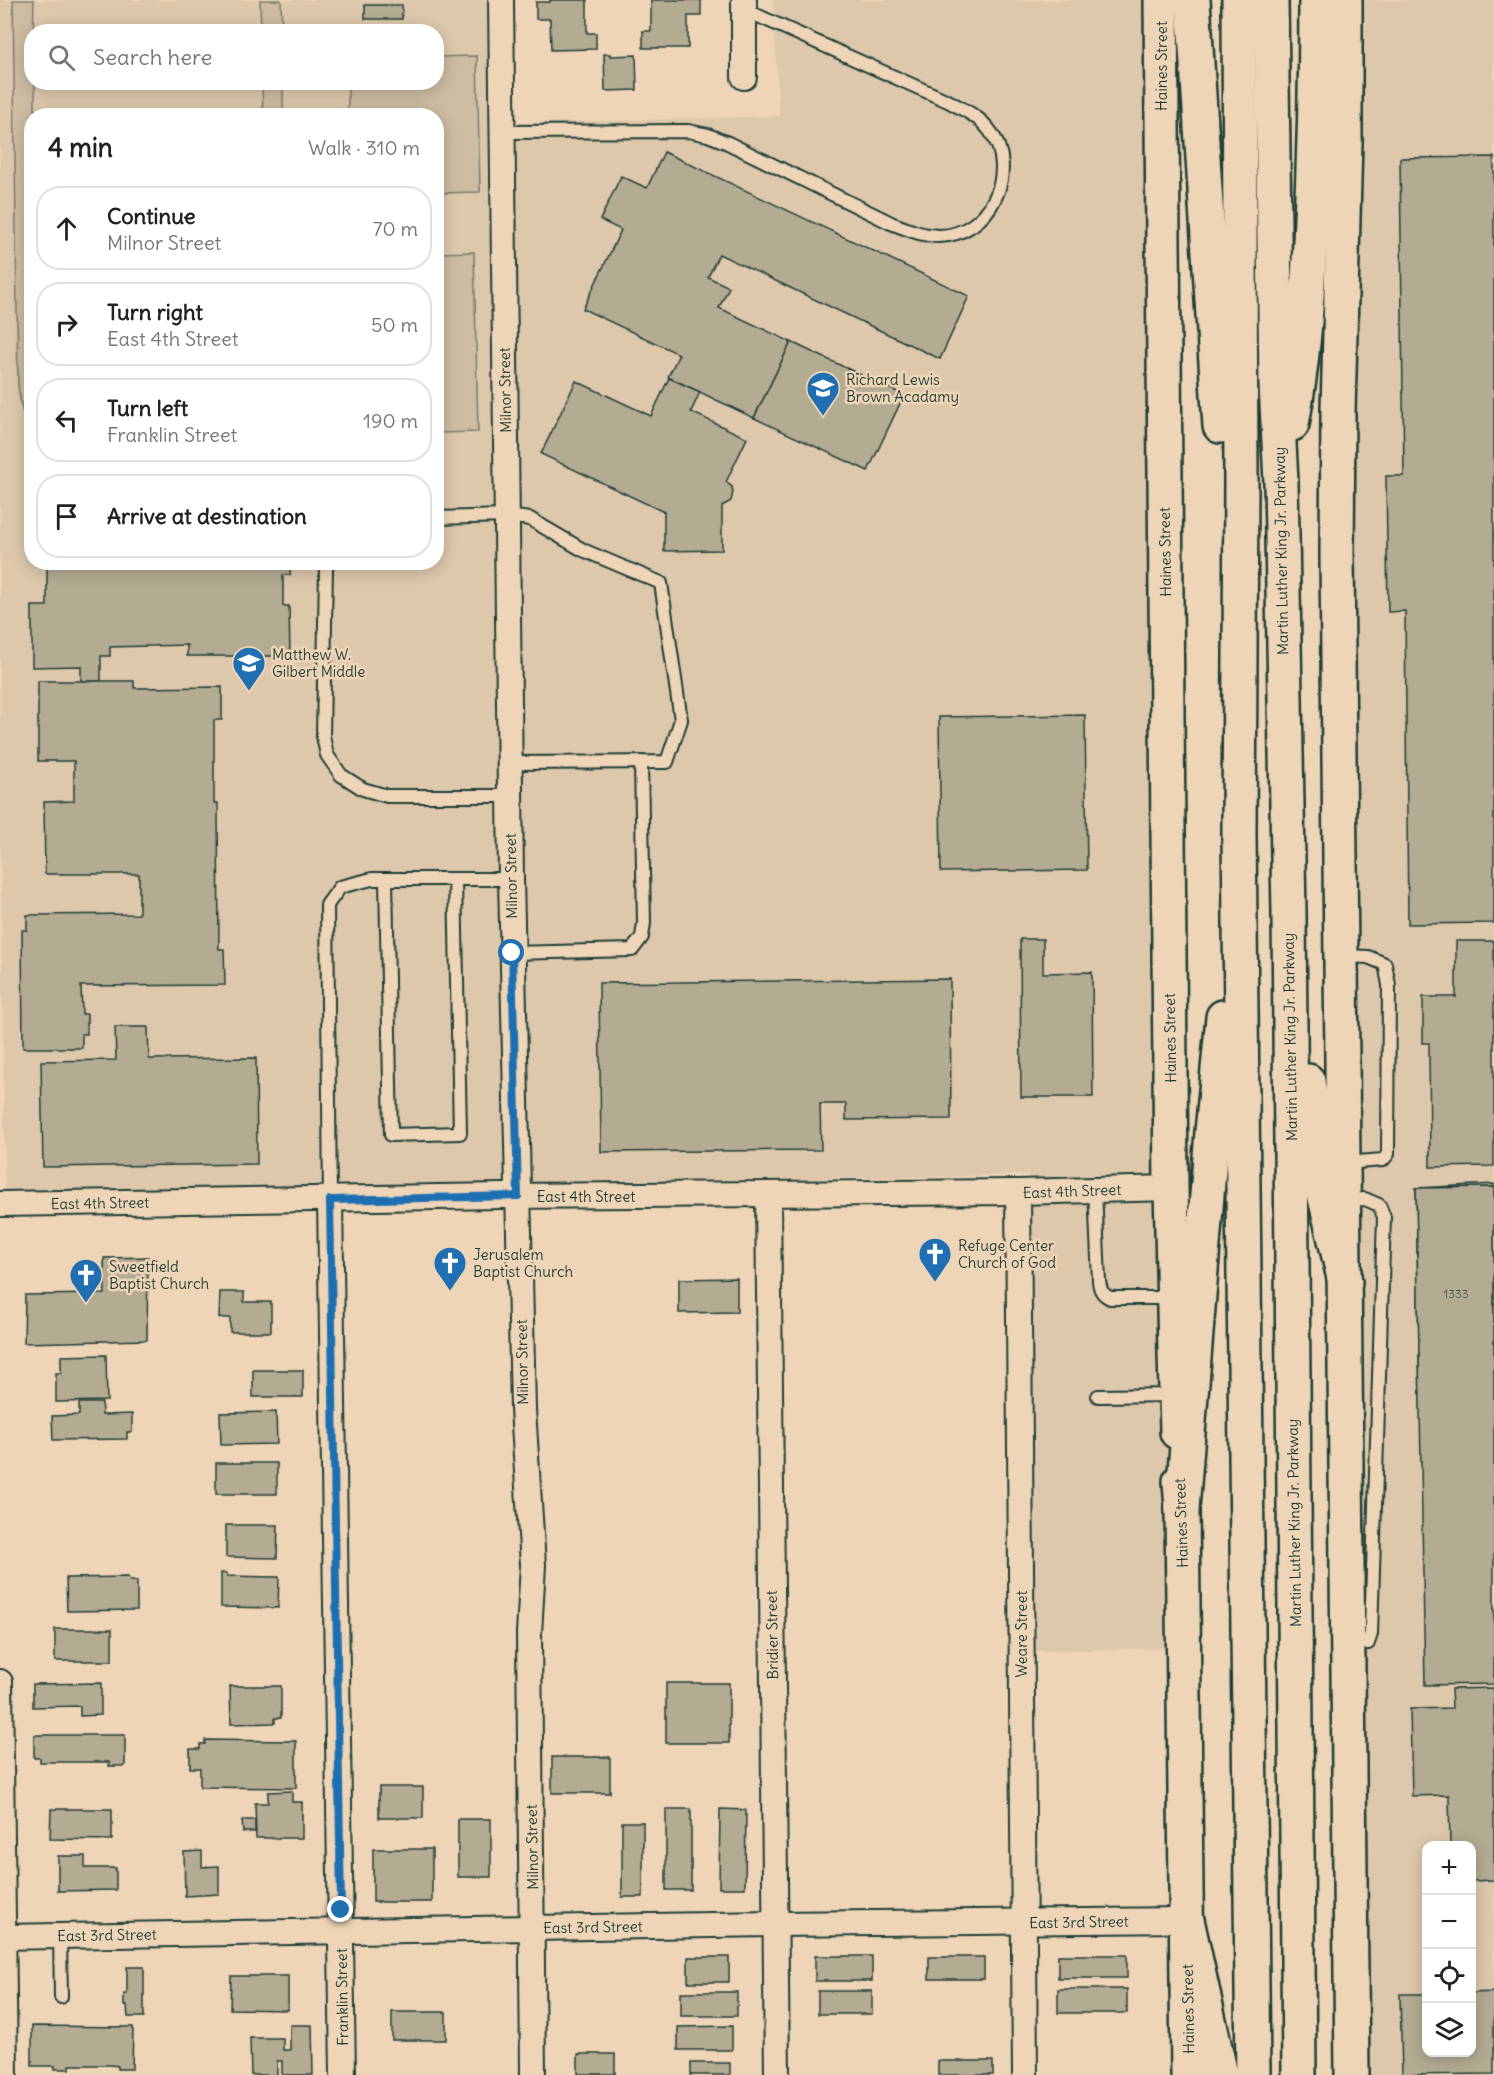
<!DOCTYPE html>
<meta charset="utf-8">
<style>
body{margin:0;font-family:Delius,sans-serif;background:#f6f6f6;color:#222}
.controls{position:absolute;right:18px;bottom:18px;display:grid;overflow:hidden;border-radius:12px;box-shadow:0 3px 15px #0003}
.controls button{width:54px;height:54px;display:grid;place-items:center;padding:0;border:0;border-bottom:2px solid #e0e0e0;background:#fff;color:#222;font:30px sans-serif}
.stop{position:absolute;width:18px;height:18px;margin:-14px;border:4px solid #1f6fb2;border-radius:50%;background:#fff}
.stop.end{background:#1f6fb2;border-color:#fff;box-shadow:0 2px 6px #0008}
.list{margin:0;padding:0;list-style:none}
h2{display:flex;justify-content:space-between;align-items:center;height:78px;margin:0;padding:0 24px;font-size:26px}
h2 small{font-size:20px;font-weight:400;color:#767676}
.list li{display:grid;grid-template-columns:39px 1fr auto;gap:18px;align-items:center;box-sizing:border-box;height:84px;margin:0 12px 12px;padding:0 12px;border:2px solid #e0e0e0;border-radius:24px}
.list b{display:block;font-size:22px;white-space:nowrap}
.list p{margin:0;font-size:20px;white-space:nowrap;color:#767676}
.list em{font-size:20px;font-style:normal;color:#767676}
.icon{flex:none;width:33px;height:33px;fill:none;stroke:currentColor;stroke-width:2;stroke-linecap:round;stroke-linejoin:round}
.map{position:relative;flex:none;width:1494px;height:2075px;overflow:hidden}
.search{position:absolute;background:#fff;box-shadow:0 3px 15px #0003;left:24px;top:24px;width:420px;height:66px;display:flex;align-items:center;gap:15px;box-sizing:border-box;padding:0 21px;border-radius:24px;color:#767676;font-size:22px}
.panel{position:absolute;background:#fff;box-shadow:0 3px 15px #0003;left:24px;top:108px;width:420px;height:462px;border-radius:24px}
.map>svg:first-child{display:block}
.built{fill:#ddc8ac;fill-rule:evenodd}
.green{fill:#cdbca2;stroke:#767c6b;stroke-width:1.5}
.building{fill:#b4ab93;stroke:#1f3d34;stroke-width:1.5}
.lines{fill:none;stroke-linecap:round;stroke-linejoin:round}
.lane-casing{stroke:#1f3d34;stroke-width:16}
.street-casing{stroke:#1f3d34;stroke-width:28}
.secondary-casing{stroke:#1f3d34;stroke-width:38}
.highway-casing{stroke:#1f3d34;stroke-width:38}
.lane{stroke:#efd5b7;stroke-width:12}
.street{stroke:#efd5b7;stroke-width:24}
.secondary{stroke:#efd5b7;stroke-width:33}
.highway{stroke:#efd5b7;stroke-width:33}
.route{stroke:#1f6fb2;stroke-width:8}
.labels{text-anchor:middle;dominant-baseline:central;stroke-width:5;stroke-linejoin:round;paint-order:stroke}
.number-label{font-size:12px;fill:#44584c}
.street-label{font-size:15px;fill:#1f3d34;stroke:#efd5b7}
.poi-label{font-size:15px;fill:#1f3d34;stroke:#efd5b7;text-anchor:start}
</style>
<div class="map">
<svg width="1494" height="2075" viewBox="0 0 1494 2075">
<rect width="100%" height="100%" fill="#efd5b7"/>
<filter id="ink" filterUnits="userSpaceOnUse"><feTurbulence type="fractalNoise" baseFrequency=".0167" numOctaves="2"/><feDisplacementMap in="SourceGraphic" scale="12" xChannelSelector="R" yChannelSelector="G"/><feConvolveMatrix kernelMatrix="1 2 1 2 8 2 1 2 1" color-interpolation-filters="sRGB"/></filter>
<g filter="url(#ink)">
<g class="built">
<path d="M0,0H488L490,124L779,116L773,0H1144L1159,711L1171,1648L1034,1651L1028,1175L5,1192L0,822ZM32,32H436V82H32ZM32,116H436V562H32Z"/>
<path d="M1357,0H1494V2075H1364L1348,438ZM1426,1846H1472V2052H1426Z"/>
</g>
<g class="green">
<polygon points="13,0 34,0 32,82 35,83 35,115 32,116 31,437 22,410 18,386"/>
<polygon points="260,0 281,0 282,31 261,31"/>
<polygon points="477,56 480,192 437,193 436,116 348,115 348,83 436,82 437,57"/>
<polygon points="262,83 283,83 283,115 263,115"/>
<polygon points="474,252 478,432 437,433 437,253"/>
</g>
<g class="building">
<polygon points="550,0 587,0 587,33 596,33 596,49 551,50 550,19 536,19 536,2 550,2"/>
<polygon points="651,0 701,0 701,16 688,16 688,48 643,48 643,31 651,31"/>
<rect x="365" y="5" width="37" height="14"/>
<polygon points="604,54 610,54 610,56 636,55 637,90 605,91"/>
<polygon points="664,152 969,296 940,359 719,254 708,277 729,287 719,308 791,342 754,418 668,377 679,354 583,309 621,230 600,220 621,176 647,188"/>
<polygon points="1494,157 1494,923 1408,924 1405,611 1388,612 1386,476 1404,476 1400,158"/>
<polygon points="791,342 904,395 868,471 754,418"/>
<polygon points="669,378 700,392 691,412 747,438 726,482 732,487 733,492 731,501 722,506 722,550 664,551 664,512 541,454 576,381 651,416"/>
<polygon points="47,562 290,562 290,575 283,575 283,606 289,606 290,656 187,656 187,645 110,647 110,656 101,656 101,681 81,681 81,666 32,667 32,606 47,606"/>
<polygon points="38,681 134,681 134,688 222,687 222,720 214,720 214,803 218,803 219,949 224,949 225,985 81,986 82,1014 87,1014 87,1034 82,1034 82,1048 23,1048 22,930 27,930 27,915 139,914 139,874 45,874 44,802 74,801 74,761 38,761"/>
<polygon points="1085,715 1087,870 941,872 939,717"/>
<polygon points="1020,939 1043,939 1043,973 1092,972 1093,1097 1021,1097"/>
<polygon points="1456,941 1494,941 1494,1166 1430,1167 1429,1043 1423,1043 1423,997 1456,997"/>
<polygon points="950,979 951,1119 846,1120 846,1104 820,1104 821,1150 601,1152 599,983"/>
<polygon points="115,1027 148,1027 149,1059 256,1058 257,1164 43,1167 41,1061 116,1060"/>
<polygon points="1494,1184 1494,1398 1420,1399 1416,1188"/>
<polygon points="1494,1187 1494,1684 1425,1685 1416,1188"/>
<polygon points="148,1257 147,1340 24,1343 25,1295 105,1294 104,1258"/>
<polygon points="737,1278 737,1312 679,1313 679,1279"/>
<polygon points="220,1292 244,1292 244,1302 271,1302 271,1332 230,1332 230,1318 219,1318"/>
<polygon points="106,1355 107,1401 56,1402 56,1373 61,1373 61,1356"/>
<rect x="253" y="1370" width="50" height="27"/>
<polygon points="79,1403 102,1403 102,1415 132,1414 132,1432 127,1432 127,1439 53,1440 52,1416 79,1415"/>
<polygon points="276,1412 277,1444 221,1445 220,1413"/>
<rect x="216" y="1463" width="61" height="31"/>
<polygon points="226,1525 278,1525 277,1558 226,1557"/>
<polygon points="221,1573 227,1573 227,1576 279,1577 278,1608 221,1607"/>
<polygon points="128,1577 130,1581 137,1581 137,1610 67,1611 66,1578"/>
<rect x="55" y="1629" width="57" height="32"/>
<polygon points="101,1683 101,1715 80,1716 80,1706 33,1707 33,1684"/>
<rect x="666" y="1683" width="63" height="60"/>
<polygon points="230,1686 281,1686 281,1718 275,1718 275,1723 231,1724"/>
<polygon points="1494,1688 1494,1880 1472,1881 1472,1846 1450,1846 1449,1795 1412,1796 1410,1709 1452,1708 1451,1689"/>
<polygon points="34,1735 125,1735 125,1766 109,1766 109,1762 40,1762 40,1758 34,1758"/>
<polygon points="205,1740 296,1741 296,1788 200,1787 200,1768 190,1768 190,1749 200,1749 200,1744 205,1744"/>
<rect x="552" y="1757" width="58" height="36"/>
<rect x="379" y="1787" width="44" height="31"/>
<polygon points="292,1791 292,1802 302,1802 302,1838 256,1838 255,1803 268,1803 268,1792"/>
<polygon points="51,1809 112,1809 112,1840 50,1839"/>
<rect x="666" y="1809" width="25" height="81"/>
<polygon points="720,1809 746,1810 745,1888 719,1888"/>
<rect x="458" y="1819" width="33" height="58"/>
<polygon points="242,1820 255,1820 255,1832 243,1832"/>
<rect x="622" y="1822" width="21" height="75"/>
<rect x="373" y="1849" width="59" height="53"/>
<polygon points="202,1851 202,1867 219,1866 219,1894 185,1896 184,1852"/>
<polygon points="58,1856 85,1856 85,1868 116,1868 116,1890 58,1891"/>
<rect x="1058" y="1955" width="69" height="23"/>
<rect x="815" y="1956" width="57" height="25"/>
<rect x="688" y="1957" width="41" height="25"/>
<rect x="929" y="1957" width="55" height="22"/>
<polygon points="127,1967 144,1967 144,2017 128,2017 127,2006 124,2006 124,1994 127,1994"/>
<polygon points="231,1976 288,1976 288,2010 230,2009"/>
<rect x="1058" y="1989" width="69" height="24"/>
<rect x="818" y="1991" width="54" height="23"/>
<rect x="681" y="1992" width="56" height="24"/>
<polygon points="1494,1992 1494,2074 1402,2075 1400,1994 1426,1994 1426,2052 1472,2052 1472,1993"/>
<rect x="392" y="2012" width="54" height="28"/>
<polygon points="290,2025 312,2025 313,2075 282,2075 282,2061 277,2061 277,2075 251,2075 250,2038 283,2038 283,2050 290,2050"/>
<polygon points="32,2026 133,2027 132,2069 118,2069 118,2066 110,2065 70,2065 70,2069 55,2069 55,2066 32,2066"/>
<polygon points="732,2026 732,2050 678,2050 678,2027"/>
<rect x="578" y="2054" width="37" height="20"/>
<rect x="938" y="2061" width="55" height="14"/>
<rect x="691" y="2063" width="39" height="12"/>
</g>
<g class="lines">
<g class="lane-casing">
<g id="lane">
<path d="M503,132L688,131L708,135L728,143L891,223C907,229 922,236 939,236C990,235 1020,172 990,131C980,117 964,110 950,102L745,10"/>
<polyline points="436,518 507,516 530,519 583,550 661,583 681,720 667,762 509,763"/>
<polyline points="329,562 326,568 323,736 327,755 341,775 363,789 387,796 509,796"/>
<polyline points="386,879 391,1135 460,1133 455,879"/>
<polyline points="512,953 632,950 642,937 644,923 641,762"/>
<polyline points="1343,956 1368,957 1385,964 1389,985 1388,1154 1383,1160 1345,1163"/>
<path d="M1095,1190L1099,1281C1100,1290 1102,1294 1110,1298H1173"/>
<polyline points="330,1200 327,905 340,887 372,879 511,879"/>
<polyline points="1345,1200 1365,1199 1379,1205 1384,1217 1371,1634 1368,1643 1348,1645"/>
<polyline points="1098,1396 1174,1395"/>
<polyline points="60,1936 61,1997"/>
</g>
</g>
<g class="street-casing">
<g id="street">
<polyline points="501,0 511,879 523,1409 533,1565 529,1633 533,2075"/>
<polyline points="744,77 744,0"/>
<polyline points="1018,1192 1025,2075"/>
<polyline points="768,1195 777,2075"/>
<polyline points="330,1200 343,2075"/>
<polyline points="0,1204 503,1196 1018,1192 1171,1188"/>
<polyline points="0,1682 5,2075"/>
<polyline points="0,1937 775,1924 1187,1920"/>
</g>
</g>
<g class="secondary-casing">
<g id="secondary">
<polyline points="1161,0 1171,1188 1177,1432"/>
<polyline points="1345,0 1345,141 1338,411 1337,555 1352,2075"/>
<polyline points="1180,1481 1182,1509 1188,2075"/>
</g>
</g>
<g class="highway-casing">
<g id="highway">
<polyline points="1193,0 1220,426"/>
<polyline points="1239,0 1241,482 1239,833 1253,2075"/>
<polyline points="1271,0 1276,385 1281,482 1289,913 1299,2075"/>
<path d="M1292,424C1303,364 1307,303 1310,242C1314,161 1316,81 1316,0"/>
<polyline points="1308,1081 1323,1189 1345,1282"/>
<polyline points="1182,1509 1212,1132 1223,1017"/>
<polyline points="1187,1920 1221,2075"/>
</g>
</g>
<use href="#lane" class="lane"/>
<use href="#street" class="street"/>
<use href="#secondary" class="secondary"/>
<use href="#highway" class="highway"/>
</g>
</g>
<g class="lines" filter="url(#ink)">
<polyline class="route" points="341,1910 330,1200 518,1196 512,953"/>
</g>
<defs>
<g id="school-pin" transform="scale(1.725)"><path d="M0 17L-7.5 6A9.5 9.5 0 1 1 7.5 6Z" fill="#1f6fb2" stroke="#efd5b7"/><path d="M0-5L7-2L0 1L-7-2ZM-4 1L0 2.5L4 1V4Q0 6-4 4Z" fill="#fff"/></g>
<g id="church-pin" transform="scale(1.725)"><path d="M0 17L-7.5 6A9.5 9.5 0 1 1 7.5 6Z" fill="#1f6fb2" stroke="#efd5b7"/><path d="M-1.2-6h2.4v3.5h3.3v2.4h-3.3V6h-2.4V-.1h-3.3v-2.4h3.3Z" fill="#fff"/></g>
</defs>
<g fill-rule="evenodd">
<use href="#school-pin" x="823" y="388"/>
<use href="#school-pin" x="249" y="663"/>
<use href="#church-pin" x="935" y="1254"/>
<use href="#church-pin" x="450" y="1263"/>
<use href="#church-pin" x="86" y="1275"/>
</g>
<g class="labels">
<g class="number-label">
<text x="1456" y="1293">1333</text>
</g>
<g class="street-label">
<text transform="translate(1161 66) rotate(-90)">Haines Street</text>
<text transform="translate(505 390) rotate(-91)">Milnor Street</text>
<text transform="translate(1281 551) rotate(-91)">Martin Luther King Jr. Parkway</text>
<text transform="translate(1165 552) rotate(-91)">Haines Street</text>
<text transform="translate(511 876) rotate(-91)">Milnor Street</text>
<text transform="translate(1290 1037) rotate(-91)">Martin Luther King Jr. Parkway</text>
<text transform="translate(1170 1038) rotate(-91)">Haines Street</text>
<text transform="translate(1072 1191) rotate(-2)">East 4th Street</text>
<text x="586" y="1196">East 4th Street</text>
<text transform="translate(100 1203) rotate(-1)">East 4th Street</text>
<text transform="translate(522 1362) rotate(-91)">Milnor Street</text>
<text transform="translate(1181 1523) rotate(-92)">Haines Street</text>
<text transform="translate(1294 1523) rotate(-91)">Martin Luther King Jr. Parkway</text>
<text transform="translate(1021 1634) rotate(-90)">Weare Street</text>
<text transform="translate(772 1635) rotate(-91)">Bridier Street</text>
<text transform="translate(532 1847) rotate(-91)">Milnor Street</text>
<text transform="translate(1079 1922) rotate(-1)">East 3rd Street</text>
<text transform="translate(593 1927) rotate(-1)">East 3rd Street</text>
<text transform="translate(107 1935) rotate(-1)">East 3rd Street</text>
<text transform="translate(342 1997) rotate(-91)">Franklin Street</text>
<text transform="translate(1188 2009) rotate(-91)">Haines Street</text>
</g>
<g class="poi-label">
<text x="846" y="379">Richard Lewis<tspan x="846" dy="17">Brown Acadamy</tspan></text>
<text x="272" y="654">Matthew W.<tspan x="272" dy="17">Gilbert Middle</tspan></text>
<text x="958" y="1245">Refuge Center<tspan x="958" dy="17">Church of God</tspan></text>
<text x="473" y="1254">Jerusalem<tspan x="473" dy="17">Baptist Church</tspan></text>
<text x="109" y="1266">Sweetfield<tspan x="109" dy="17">Baptist Church</tspan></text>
</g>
</g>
</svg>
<div class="controls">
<button>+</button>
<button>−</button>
<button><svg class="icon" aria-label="locate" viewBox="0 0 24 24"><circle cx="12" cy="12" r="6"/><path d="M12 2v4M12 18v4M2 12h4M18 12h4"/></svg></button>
<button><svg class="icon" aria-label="layers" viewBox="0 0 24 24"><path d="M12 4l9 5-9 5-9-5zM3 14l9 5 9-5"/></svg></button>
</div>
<div class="stop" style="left:512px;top:953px"></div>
<div class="stop end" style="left:341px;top:1910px"></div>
<div class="search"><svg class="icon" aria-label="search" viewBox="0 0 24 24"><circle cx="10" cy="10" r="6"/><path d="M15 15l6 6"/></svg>Search here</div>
<section class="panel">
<h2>4 min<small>Walk · 310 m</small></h2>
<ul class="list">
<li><svg class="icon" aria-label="ahead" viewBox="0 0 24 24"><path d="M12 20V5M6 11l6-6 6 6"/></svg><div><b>Continue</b><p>Milnor Street</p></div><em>70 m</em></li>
<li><svg class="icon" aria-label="right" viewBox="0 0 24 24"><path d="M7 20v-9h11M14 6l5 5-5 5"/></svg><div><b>Turn right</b><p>East 4th Street</p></div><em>50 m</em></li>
<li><svg class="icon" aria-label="left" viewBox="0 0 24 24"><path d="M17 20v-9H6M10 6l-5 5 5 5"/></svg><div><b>Turn left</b><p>Franklin Street</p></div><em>190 m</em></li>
<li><svg class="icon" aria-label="arrive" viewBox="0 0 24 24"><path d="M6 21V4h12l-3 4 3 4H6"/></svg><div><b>Arrive at destination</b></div></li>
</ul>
</section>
</div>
